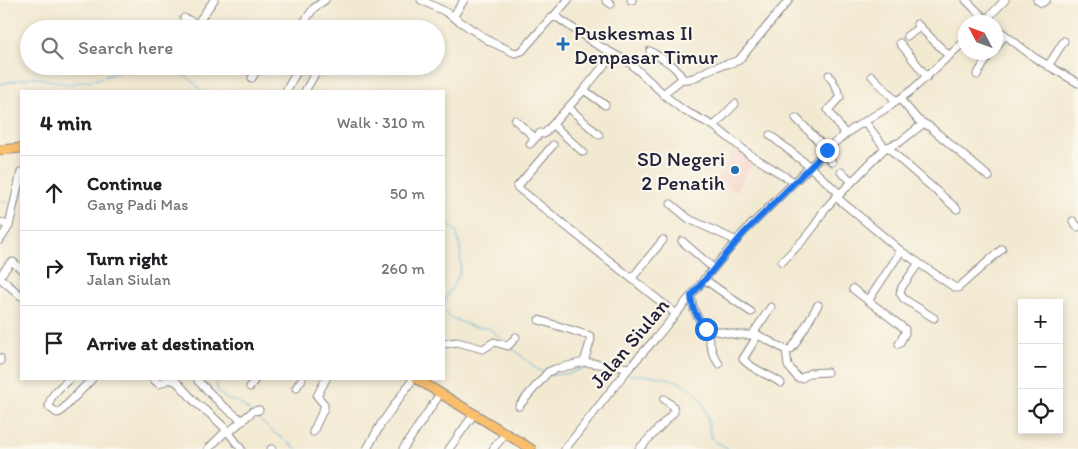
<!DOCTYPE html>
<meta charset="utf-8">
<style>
body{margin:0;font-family:Itim,sans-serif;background:#f6f6f6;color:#202124}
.controls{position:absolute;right:15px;bottom:15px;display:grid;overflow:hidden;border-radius:0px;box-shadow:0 2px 8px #0003}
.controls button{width:45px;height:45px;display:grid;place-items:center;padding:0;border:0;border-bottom:1px solid #e0e0e0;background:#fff;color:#202124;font:25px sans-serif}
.compass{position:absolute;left:958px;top:15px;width:45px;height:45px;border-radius:50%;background:#fff;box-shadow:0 2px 8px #0003;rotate:311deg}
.stop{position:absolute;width:15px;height:15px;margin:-11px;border:4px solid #1a73e8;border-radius:50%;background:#fff}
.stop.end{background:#1a73e8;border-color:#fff;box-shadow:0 1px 5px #0008}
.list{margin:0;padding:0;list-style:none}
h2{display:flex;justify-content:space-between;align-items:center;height:65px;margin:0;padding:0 20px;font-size:21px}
h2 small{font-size:16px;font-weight:400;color:#757577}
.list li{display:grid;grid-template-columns:32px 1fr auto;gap:15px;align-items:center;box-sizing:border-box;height:75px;padding:0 20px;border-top:1px solid #e0e0e0}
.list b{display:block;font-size:19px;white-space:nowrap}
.list p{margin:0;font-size:16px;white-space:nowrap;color:#757577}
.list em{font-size:16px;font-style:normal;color:#757577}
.icon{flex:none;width:28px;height:28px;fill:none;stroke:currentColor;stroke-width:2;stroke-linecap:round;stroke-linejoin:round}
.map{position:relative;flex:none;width:1078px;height:449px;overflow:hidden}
.search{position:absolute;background:#fff;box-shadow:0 2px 8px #0003;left:20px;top:20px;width:425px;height:55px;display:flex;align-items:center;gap:12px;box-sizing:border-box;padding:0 18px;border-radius:28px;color:#757577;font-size:19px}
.panel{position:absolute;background:#fff;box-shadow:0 2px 8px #0003;left:20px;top:90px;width:425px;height:290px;border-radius:0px}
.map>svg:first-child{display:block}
.built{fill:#f7d1c8}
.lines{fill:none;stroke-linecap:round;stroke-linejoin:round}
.stream{stroke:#62b6de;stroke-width:1}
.minor-casing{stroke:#8a8686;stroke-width:9}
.major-casing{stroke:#8a8686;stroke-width:11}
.minor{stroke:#fff;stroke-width:7}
.major{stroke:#f9bf6d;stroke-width:9}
.route{stroke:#1a73e8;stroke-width:6}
.poi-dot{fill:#1f6fb2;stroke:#fbf7ec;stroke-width:2}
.labels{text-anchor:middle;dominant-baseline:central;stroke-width:4.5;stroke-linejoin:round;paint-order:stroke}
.poi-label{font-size:21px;fill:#22223b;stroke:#fbf7ec;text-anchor:start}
.street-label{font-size:21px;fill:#22223b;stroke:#fbf7ec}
</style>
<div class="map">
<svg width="1078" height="449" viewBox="0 0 1078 449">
<rect width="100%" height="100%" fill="#fbf7ec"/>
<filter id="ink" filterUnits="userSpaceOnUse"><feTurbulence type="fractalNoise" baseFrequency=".02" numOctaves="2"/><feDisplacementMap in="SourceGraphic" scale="10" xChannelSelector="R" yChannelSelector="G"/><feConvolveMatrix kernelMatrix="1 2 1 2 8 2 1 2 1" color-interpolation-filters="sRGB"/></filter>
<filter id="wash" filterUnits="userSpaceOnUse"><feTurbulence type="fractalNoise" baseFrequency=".0096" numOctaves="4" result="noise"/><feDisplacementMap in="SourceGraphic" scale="20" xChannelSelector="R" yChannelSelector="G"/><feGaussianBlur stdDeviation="1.12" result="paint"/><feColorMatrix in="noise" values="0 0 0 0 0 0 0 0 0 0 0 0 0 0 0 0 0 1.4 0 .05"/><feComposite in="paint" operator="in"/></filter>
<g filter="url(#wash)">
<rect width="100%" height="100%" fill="#f2e9d1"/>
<polygon class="built" points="735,148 753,161 736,191 717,179"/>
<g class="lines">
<g class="stream">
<polyline points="166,66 189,78 202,91"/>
<polyline points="0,84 33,77 67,84 98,79 130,68 140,66"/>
<polyline points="0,200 11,203"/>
<path d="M444,221C448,224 453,227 456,232C460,240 463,267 459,275C454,286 447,292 444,304"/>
<polyline points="444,310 450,318 474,327 489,328 505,342"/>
<polyline points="512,348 537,369 544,373"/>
<polyline points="550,375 565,374 590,367 620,373"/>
<path d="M629,375C659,375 696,377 706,412C709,421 708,431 712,439L728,449"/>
<polyline points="213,379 216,381 218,392 228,400 238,402 250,411"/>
<polyline points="253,413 270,430 297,449"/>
</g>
</g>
</g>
<g filter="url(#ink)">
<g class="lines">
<g class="minor-casing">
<g id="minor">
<polyline points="421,0 444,11 491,42 515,53 522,51 550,19 553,17 558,18 594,43 630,63 669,99 683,110 714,126 749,154 794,182"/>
<polyline points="606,0 611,4"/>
<polyline points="631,0 632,0"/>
<polyline points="966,0 986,20 1005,0"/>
<polyline points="1037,0 1042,3 1046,0"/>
<polyline points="453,17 464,0"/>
<polyline points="553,17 568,0"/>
<polyline points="184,18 208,29"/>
<polyline points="197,24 214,0"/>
<polyline points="917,24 949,56"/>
<polyline points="996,28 1035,58 1078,83"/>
<polyline points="299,29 314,8 325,0"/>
<polyline points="907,36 920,27"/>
<polyline points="900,43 927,77"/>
<polyline points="996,47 1005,35"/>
<path d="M650,51C661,58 678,66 682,79L663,94"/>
<polyline points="1048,66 1064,41"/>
<polyline points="829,75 836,87 840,97 828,110 845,134"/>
<polyline points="977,75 991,52"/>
<polyline points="872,76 896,101"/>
<polyline points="252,78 259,66"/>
<path d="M682,79C696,81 704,70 716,67C724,64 731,64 739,60L789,0"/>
<polyline points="584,90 605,105"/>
<polyline points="286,91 300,66"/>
<polyline points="305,91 319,67"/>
<polyline points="900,99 918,120 930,127 989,177"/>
<polyline points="569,108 599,135"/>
<polyline points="796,118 827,150"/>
<polyline points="515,120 535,138"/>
<polyline points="865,122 885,148"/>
<polyline points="553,125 583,152"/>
<polyline points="714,126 735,104"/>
<polyline points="770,135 810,167 840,194 836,197 901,251 954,287 958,288 1002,249"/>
<polyline points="530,144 540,133 544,134 584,90 613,54"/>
<polyline points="553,145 517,187 676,314"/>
<polyline points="888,147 902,161 957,209"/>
<polyline points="823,153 832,162"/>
<polyline points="841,172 852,181"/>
<polyline points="840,194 885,148 900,142 923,124"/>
<polyline points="671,204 689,219 737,241"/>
<polyline points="1073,221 1078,227"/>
<polyline points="0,222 9,226"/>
<polyline points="0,240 9,226 21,172"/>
<polyline points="682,241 713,268"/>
<polyline points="782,262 805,238 816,224 824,210 836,197"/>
<polyline points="918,264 902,287 900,293 904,299 934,318"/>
<polyline points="0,276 10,263 13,262 21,269"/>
<polyline points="0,278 21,296"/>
<polyline points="632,278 663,240"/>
<polyline points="704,279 751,312"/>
<polyline points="853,289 905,329 905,333 899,344"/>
<path d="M691,296C692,310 698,318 706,329L738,335H758L743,359C753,371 769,374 781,383"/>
<polyline points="868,301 901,251"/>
<polyline points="539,320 590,336 591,339 584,362 629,368"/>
<polyline points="706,329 713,354 719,364"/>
<polyline points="752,335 771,307"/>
<polyline points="758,335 786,350 788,366 798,378 802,378 810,373 827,372"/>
<polyline points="444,344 457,342 483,349 494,342 508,346 516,337"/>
<polyline points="786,350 790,350 795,344 818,305"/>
<polyline points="0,358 0,361"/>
<path d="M69,379C61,387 49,395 49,407L57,413L60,412L92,379"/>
<polyline points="153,379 159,384 169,379 177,382 197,404 210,414 227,430 241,449"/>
<polyline points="198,381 222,405 243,421"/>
<polyline points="250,387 255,379"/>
<polyline points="296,388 302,379"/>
<polyline points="519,406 548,372 555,369 584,362"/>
<polyline points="313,432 324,408 324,404 317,396 326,379"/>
<polyline points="228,433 253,411 259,410"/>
<polyline points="208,449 227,430"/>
<polyline points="271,449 272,449"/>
<polyline points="367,449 381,424 413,379"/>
<polyline points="403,449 440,394"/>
<polyline points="449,449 474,414"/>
<polyline points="493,449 506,433"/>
<polyline points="565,449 629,368 656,338 743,233 833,144 854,128 890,106 912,90 966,40"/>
<polyline points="639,449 674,412 673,406 664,399"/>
</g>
</g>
<g class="major-casing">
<g id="major">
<polyline points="0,150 21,148"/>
<polyline points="417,379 531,449"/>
</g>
</g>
<use href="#minor" class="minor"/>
<use href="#major" class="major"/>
</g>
</g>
<g class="lines" filter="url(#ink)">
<path class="route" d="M706,329C698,318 692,310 691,296L744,233L827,150"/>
</g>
<g class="poi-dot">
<path d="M560.5 36.5h5v5h5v5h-5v5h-5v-5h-5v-5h5z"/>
<circle cx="735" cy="170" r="5"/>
</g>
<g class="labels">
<g class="poi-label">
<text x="574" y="32">Puskesmas II<tspan x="574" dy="24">Denpasar Timur</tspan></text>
<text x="725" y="158" text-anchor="end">SD Negeri<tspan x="725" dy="24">2 Penatih</tspan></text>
</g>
<g class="street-label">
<text transform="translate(629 343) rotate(-50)">Jalan Siulan</text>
</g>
</g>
</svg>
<div class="controls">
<button>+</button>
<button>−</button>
<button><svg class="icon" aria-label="locate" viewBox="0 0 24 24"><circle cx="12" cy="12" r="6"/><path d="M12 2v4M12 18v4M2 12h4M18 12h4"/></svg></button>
</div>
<svg class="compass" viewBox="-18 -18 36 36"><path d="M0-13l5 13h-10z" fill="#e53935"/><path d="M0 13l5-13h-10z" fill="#757577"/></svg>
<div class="stop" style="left:706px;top:329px"></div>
<div class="stop end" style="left:827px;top:150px"></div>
<div class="search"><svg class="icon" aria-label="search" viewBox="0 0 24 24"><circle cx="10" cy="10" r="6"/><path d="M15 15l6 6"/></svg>Search here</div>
<section class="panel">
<h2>4 min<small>Walk · 310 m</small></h2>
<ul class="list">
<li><svg class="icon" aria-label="ahead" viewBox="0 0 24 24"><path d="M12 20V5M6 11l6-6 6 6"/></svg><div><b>Continue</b><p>Gang Padi Mas</p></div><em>50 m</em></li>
<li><svg class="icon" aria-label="right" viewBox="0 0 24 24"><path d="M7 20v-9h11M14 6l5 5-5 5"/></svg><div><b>Turn right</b><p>Jalan Siulan</p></div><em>260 m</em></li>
<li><svg class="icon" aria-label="arrive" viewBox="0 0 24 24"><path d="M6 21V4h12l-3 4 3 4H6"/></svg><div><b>Arrive at destination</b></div></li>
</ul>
</section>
</div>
